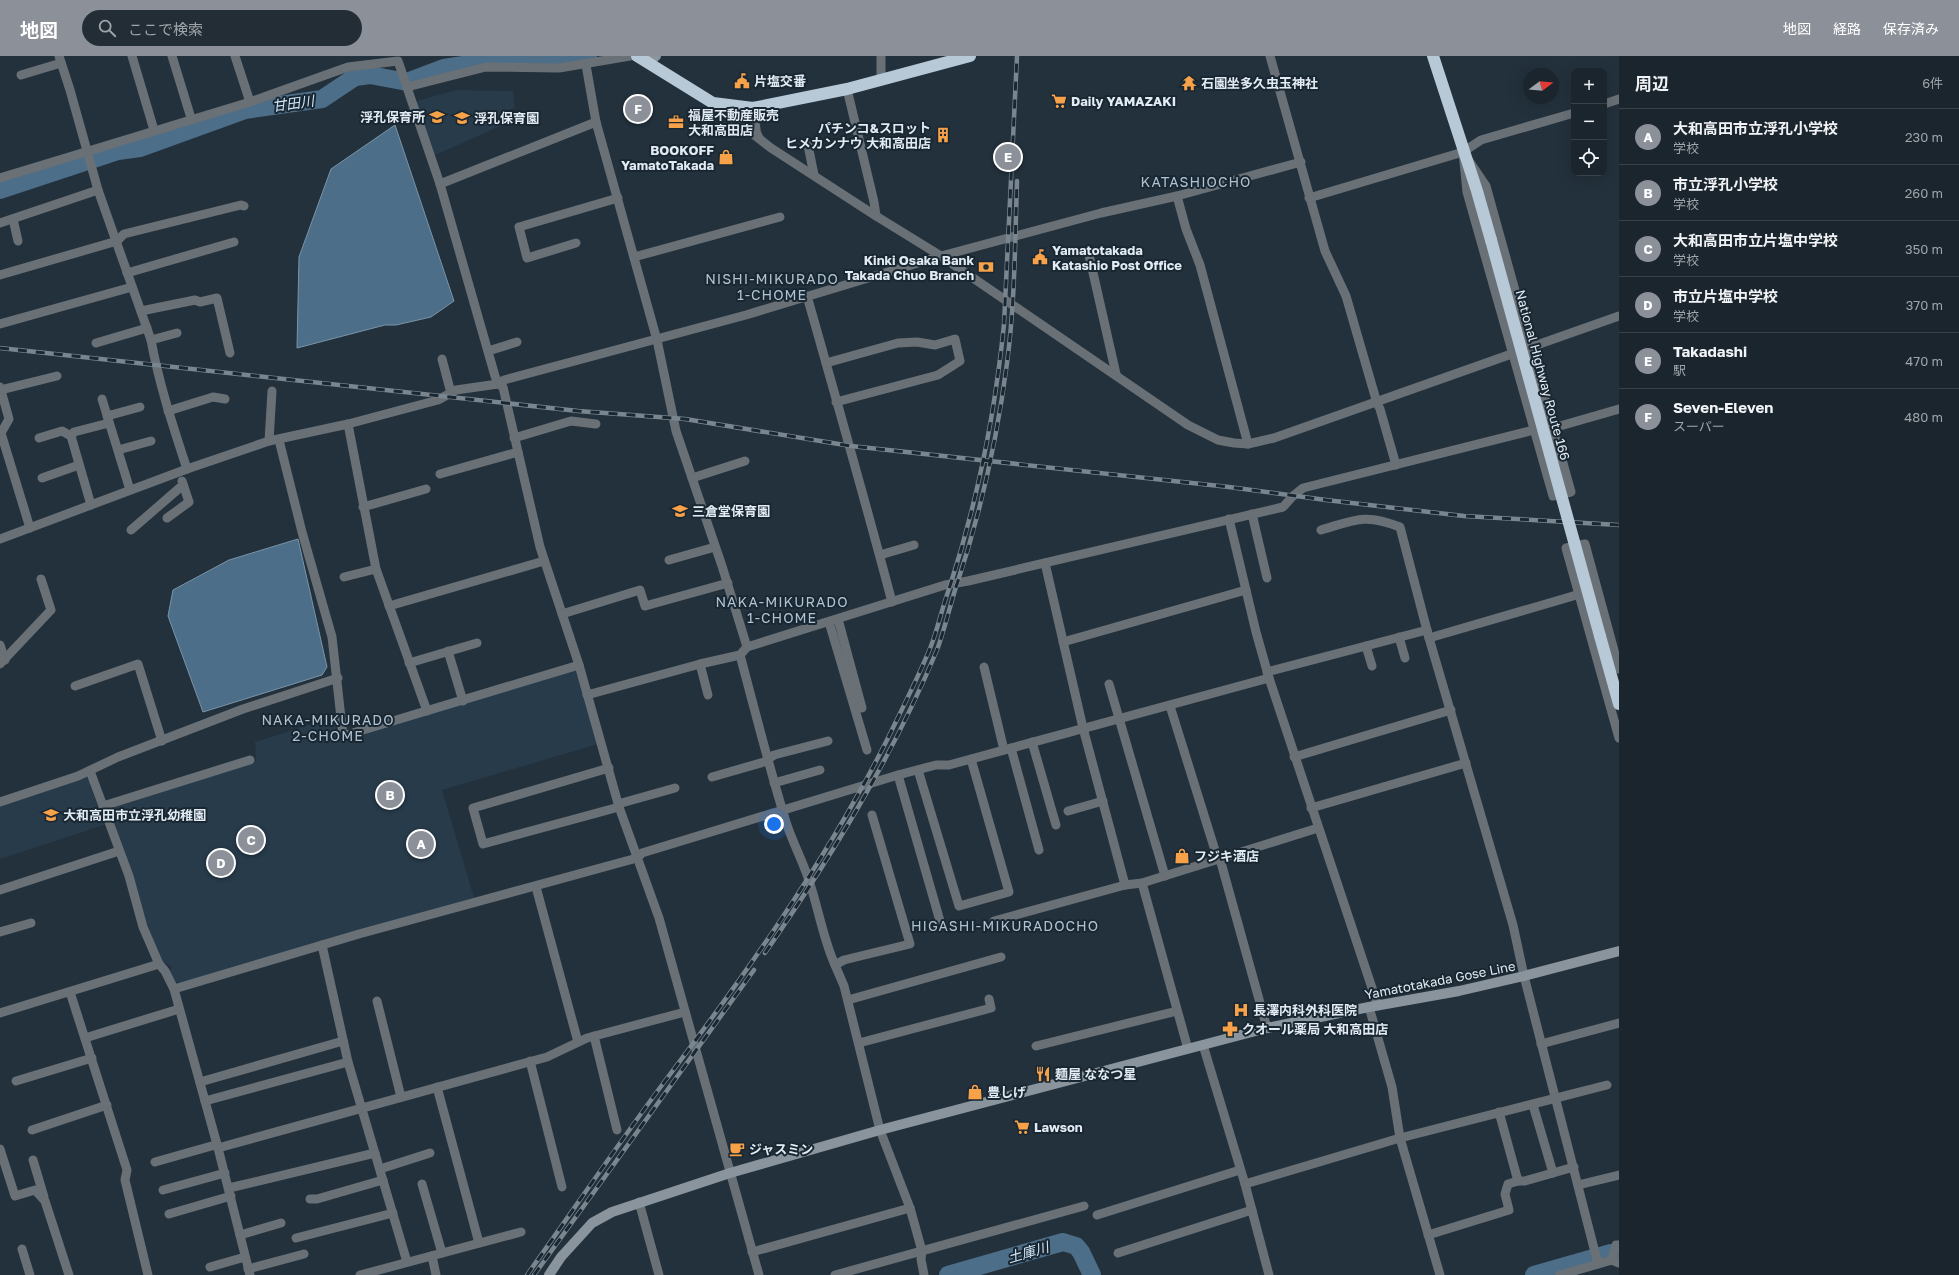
<!DOCTYPE html>
<html lang="ja">
<meta charset="utf-8">
<style>
body{margin:0;font-family:"Golos Text","Noto Sans JP",sans-serif;background:#232d35;color:#f1f3f6}
.controls{position:absolute;right:12px;top:12px;display:grid;overflow:hidden;border-radius:8px;box-shadow:0 4px 16px #0002}
.controls button{width:36px;height:36px;display:grid;place-items:center;padding:0;border:0;border-bottom:1px solid #384249;background:#1a252d;color:#f1f3f6;font:20px sans-serif}
.compass{position:absolute;left:1523px;top:12px;width:36px;height:36px;border-radius:50%;background:#1a252d;box-shadow:0 4px 16px #0002;rotate:74deg}
.you{position:absolute;left:774px;top:768px;width:14px;height:14px;margin:-10px;border:3px solid #fff;border-radius:50%;background:#1a73e8;box-shadow:0 0 0 6px #1a73e833}
.badge{display:grid;place-items:center;width:26px;height:26px;border-radius:50%;background:#8c9099;color:#fff;font-size:13px;font-weight:700}
.pin{position:absolute;translate:-50% -50%;border:2px solid #fff;box-shadow:0 1px 4px #0006}
.list{margin:0;padding:0;list-style:none}
h2{display:flex;justify-content:space-between;align-items:center;height:52px;margin:0;padding:0 16px;font-size:17px}
h2 small{font-size:13px;font-weight:400;color:#9fa5aa}
.list li{display:grid;grid-template-columns:26px 1fr auto;gap:12px;align-items:center;box-sizing:border-box;height:56px;padding:0 16px;border-top:1px solid #384249}
.list b{display:block;font-size:15px;white-space:nowrap}
.list p{margin:0;font-size:13px;white-space:nowrap;color:#9fa5aa}
.list em{font-size:13px;font-style:normal;color:#9fa5aa}
.icon{flex:none;width:22px;height:22px;fill:none;stroke:currentColor;stroke-width:2;stroke-linecap:round;stroke-linejoin:round}
.map{position:relative;flex:none;width:1619px;height:1219px;overflow:hidden}
header{display:flex;align-items:center;gap:24px;box-sizing:border-box;height:56px;padding:0 20px;background:#8c9099;color:#fff}
header strong{font-size:19px}
nav{display:flex;gap:22px;margin-inline-start:auto;font-size:14px}
.search{width:280px;height:36px;background:#232d35;display:flex;align-items:center;gap:10px;box-sizing:border-box;padding:0 14px;border-radius:22px;color:#9fa5aa;font-size:15px}
main{display:flex}
aside{flex:1;background:#1a252d}
.map>svg:first-child{display:block}
.built{fill:#273b4b}
.water{fill:#4d6e88;stroke:#7a94a8}
.lines{fill:none;stroke-linecap:round;stroke-linejoin:round}
.river{stroke:#4d6e88;stroke-width:18}
.street{stroke:#697076;stroke-width:9}
.secondary{stroke:#89949d;stroke-width:10}
.highway{stroke:#b7c9d7;stroke-width:12}
.rail-casing{stroke:#7a868f;stroke-width:4.5}
.rail{stroke:#192732;stroke-width:3;stroke-dasharray:9;stroke-linecap:butt}
.highway-bridge{stroke:#b7c9d7;stroke-width:12}
.labels{text-anchor:middle;dominant-baseline:central;stroke-width:4;stroke-linejoin:round;paint-order:stroke}
.poi-label{font-size:13px;font-weight:bold;fill:#e2ebf3;stroke:#192732;text-anchor:start}
.street-label{font-size:13px;fill:#e2ebf3;stroke:#192732}
.water-label{font-size:14px;font-style:italic;fill:#d0e6f8;stroke:#192732}
.neighbourhood-label{font-size:14px;letter-spacing:1px;fill:#b0c2d0;stroke:#192732}
</style>
<header>
<strong>地図</strong>
<div class="search"><svg class="icon" aria-label="search" viewBox="0 0 24 24"><circle cx="10" cy="10" r="6"/><path d="M15 15l6 6"/></svg>ここで検索</div>
<nav><a>地図</a><a>経路</a><a>保存済み</a></nav>
</header>
<main>
<div class="map">
<svg width="1619" height="1219" viewBox="0 0 1619 1219">
<rect width="100%" height="100%" fill="#23313c"/>
<g class="built">
<polygon points="456,34 513,35 515,52 504,55 505,68 435,99 414,46"/>
<polygon points="575,614 578,617 598,688 442,734 474,842 181,927 175,926 169,916 172,911 162,905 144,869 109,753 256,705 255,686 334,661 338,685"/>
<polygon points="87,720 104,769 0,803 0,750"/>
</g>
<g class="water">
<polygon points="395,69 454,245 431,261 396,269 385,269 297,292 299,201 331,113"/>
<polygon points="298,483 327,611 322,619 203,656 168,560 173,534 229,504"/>
</g>
<g class="lines">
<g class="river">
<polyline points="0,134 118,95 140,92 245,54 322,43 355,21 370,19 407,26 444,12 494,4 547,4 588,0"/>
<polyline points="948,1219 1063,1186 1076,1190 1081,1196 1092,1219"/>
<polyline points="1534,1219 1611,1197 1619,1201"/>
</g>
<g class="street">
<path d="M59,0L70,34L98,134L151,284C159,328 173,370 187,413"/>
<polyline points="132,0 154,74"/>
<polyline points="172,0 191,62"/>
<polyline points="235,0 250,46"/>
<polyline points="1270,0 1325,195 1346,240 1377,347 1380,353 1396,409"/>
<polyline points="586,9 596,66 657,284 676,375 722,510 747,591"/>
<polyline points="21,19 61,7"/>
<polyline points="881,23 881,0"/>
<polyline points="407,31 486,11 559,12 630,0"/>
<polyline points="847,33 874,146 876,160"/>
<polyline points="713,47 771,92 876,160 941,200 1188,369 1218,384 1234,387 1248,388 1274,382 1619,260"/>
<polyline points="1604,48 1619,43"/>
<path d="M759,82C752,70 756,55 769,49"/>
<polyline points="808,89 814,119"/>
<polygon points="1463,96 1486,130 1571,436 1553,440 1467,136"/>
<polyline points="0,122 250,46 348,11 398,5 440,128 495,320 498,328 503,331 540,491 579,609 619,751 659,862 759,1219"/>
<polyline points="440,128 596,66"/>
<polyline points="1177,140 1186,173 1200,209 1248,388"/>
<polyline points="1309,142 1463,96 1481,84 1574,57"/>
<polyline points="13,163 18,185"/>
<polyline points="0,167 98,134"/>
<polyline points="576,187 527,202 519,171 618,142"/>
<polyline points="1089,199 1116,318"/>
<polyline points="634,201 780,161"/>
<polyline points="127,217 234,186"/>
<polyline points="0,219 117,185 124,178 241,149 244,150"/>
<path d="M807,240C836,342 865,444 892,546"/>
<polyline points="141,255 195,244 200,246 217,242 230,297"/>
<polyline points="0,268 132,231"/>
<polyline points="151,284 177,277"/>
<polyline points="96,287 147,272"/>
<polyline points="488,295 517,286"/>
<polyline points="442,303 451,337"/>
<polyline points="826,307 898,287 917,286 935,289 955,283 960,305 938,319 836,346"/>
<polyline points="0,331 9,363 1,377 30,472"/>
<polyline points="1,334 57,320"/>
<polyline points="102,343 130,434"/>
<polyline points="168,355 213,341 225,343"/>
<polyline points="107,360 140,351"/>
<polyline points="348,368 376,513 427,655"/>
<polyline points="1553,372 1619,353"/>
<polyline points="39,382 62,375 71,380"/>
<polyline points="514,382 571,365 596,368"/>
<polyline points="279,384 302,476 332,581 343,680 579,609"/>
<polyline points="269,385 272,335"/>
<polyline points="118,394 151,385"/>
<polyline points="440,418 518,396"/>
<polyline points="42,422 79,409"/>
<polyline points="692,422 745,405"/>
<polyline points="91,449 71,380 74,376 109,367"/>
<polyline points="363,451 426,433"/>
<polyline points="1252,458 1267,522"/>
<polyline points="167,462 189,446 182,425"/>
<polyline points="1229,463 1256,576 1269,622 1378,950"/>
<polyline points="131,474 183,429"/>
<path d="M1321,474C1355,464 1365,457 1400,471L1429,582L1513,869L1524,920L1598,1208"/>
<polyline points="0,483 187,413 269,385 348,368 438,344 456,334 498,328 504,324 746,259 941,200 1101,157 1177,140 1301,106"/>
<polyline points="880,499 914,489"/>
<polyline points="669,504 715,491"/>
<polyline points="1045,507 1083,672 1125,829"/>
<polyline points="344,521 376,513"/>
<polyline points="389,550 544,505"/>
<polyline points="562,558 640,534 645,550 728,527"/>
<polyline points="838,563 862,652"/>
<polyline points="829,566 867,694"/>
<polyline points="1399,581 1405,602"/>
<polyline points="1429,582 1580,538"/>
<polyline points="1063,586 1246,534"/>
<polyline points="0,589 5,604"/>
<polyline points="1366,590 1372,610"/>
<polyline points="448,595 463,645"/>
<path d="M740,599C755,655 769,711 786,766C793,788 805,809 811,831C819,856 824,885 835,909"/>
<polyline points="409,607 477,587"/>
<polyline points="0,608 51,554 41,523"/>
<polyline points="700,608 708,639"/>
<polyline points="984,611 1004,694"/>
<polyline points="1619,613 1585,488 1566,492 1619,682"/>
<polyline points="1267,616 1427,574"/>
<polyline points="1109,628 1165,820"/>
<polyline points="75,630 138,608 162,685"/>
<polyline points="587,639 700,608 740,599 747,591 945,529 968,525 1283,451 1293,440 1303,432 1534,374"/>
<polyline points="1170,650 1218,804"/>
<polyline points="1032,686 1056,769"/>
<polyline points="1011,692 1039,794"/>
<polyline points="1294,701 1451,654"/>
<polyline points="609,712 473,752 483,788 619,751"/>
<polyline points="918,714 959,850 1009,836 971,703"/>
<polyline points="90,715 129,820 143,871 159,908"/>
<polyline points="898,719 940,865"/>
<polyline points="712,721 764,706 774,699 828,685"/>
<polyline points="774,727 820,714"/>
<polyline points="0,746 78,720 118,701 243,653 338,622"/>
<polyline points="618,748 675,732"/>
<polyline points="103,750 250,704"/>
<polyline points="1311,752 1466,707"/>
<polyline points="1068,755 1103,745"/>
<polyline points="872,759 910,888 844,904 835,909 844,930 880,1074 910,1152 922,1195 921,1203 924,1219"/>
<polyline points="1220,803 1267,972"/>
<polyline points="1142,827 1188,993"/>
<polyline points="536,831 578,986"/>
<polyline points="0,834 119,795"/>
<polyline points="994,865 1125,829 1142,827 1318,772"/>
<polyline points="0,876 31,867"/>
<polyline points="322,889 348,1006 407,1206"/>
<polyline points="174,933 359,878 637,802 642,797 898,719 936,709 949,709 1269,622"/>
<polyline points="70,936 127,1114 125,1124 148,1219"/>
<polyline points="848,944 1001,901"/>
<polyline points="377,945 401,1041"/>
<polyline points="1369,951 1392,1031 1400,1082 1440,1219"/>
<polyline points="0,957 159,908 165,915 174,933 218,1092 250,1219"/>
<polyline points="594,980 617,1074"/>
<polyline points="85,982 179,953"/>
<polyline points="859,987 991,952 989,943"/>
<polyline points="1541,988 1619,967"/>
<polyline points="1203,989 1245,1128 1269,1219"/>
<polyline points="1036,990 1177,955"/>
<polyline points="530,1005 562,1131"/>
<polyline points="16,1025 92,1002"/>
<polyline points="200,1026 343,985"/>
<polyline points="437,1031 479,1187"/>
<polyline points="205,1045 348,1006"/>
<polyline points="1533,1049 1553,1117"/>
<polyline points="1499,1056 1518,1125 1525,1125 1574,1111"/>
<polyline points="32,1074 107,1049"/>
<polyline points="0,1093 15,1140 35,1134 45,1145 69,1219"/>
<polyline points="33,1104 44,1141"/>
<polyline points="155,1106 215,1089 218,1092 547,1001 587,982 685,956"/>
<polyline points="380,1113 430,1097"/>
<polyline points="422,1128 442,1197"/>
<polyline points="1245,1128 1400,1082 1607,1029"/>
<polyline points="1578,1129 1619,1119"/>
<polyline points="229,1132 375,1097"/>
<polyline points="163,1134 225,1117"/>
<polyline points="310,1143 317,1143 383,1124"/>
<polyline points="639,1146 659,1219"/>
<polyline points="169,1158 231,1140"/>
<polyline points="1097,1159 1240,1114"/>
<polyline points="240,1179 281,1167"/>
<polyline points="1428,1179 1509,1154 1505,1138 1508,1128 1518,1125"/>
<polyline points="296,1182 393,1157"/>
<polyline points="22,1193 30,1219"/>
<polyline points="752,1196 910,1152"/>
<polyline points="1118,1197 1252,1154"/>
<polyline points="432,1200 436,1219"/>
<polyline points="1612,1204 1616,1189 1619,1189"/>
<polyline points="210,1211 245,1201"/>
<polyline points="248,1213 304,1198"/>
<polyline points="360,1219 521,1176"/>
<polyline points="835,1219 1084,1150"/>
<polyline points="1560,1219 1612,1204 1619,1207"/>
</g>
<g class="secondary">
<polyline points="648,6 656,0"/>
<polyline points="549,1219 561,1201 592,1167 612,1156 730,1117 880,1074 1267,972 1369,951 1459,935 1524,920 1619,895"/>
</g>
<g class="highway">
<polyline points="637,0 713,47 753,52 847,33 970,0"/>
<polyline points="1433,0 1477,135 1491,184"/>
<polyline points="1600,580 1619,648"/>
</g>
<g class="rail-casing">
<g id="rail">
<polyline points="0,292 578,355 685,363 851,390 1229,431 1326,444 1464,460 1619,469"/>
<path d="M765,897C831,801 892,702 937,594C944,575 949,554 955,534C980,460 997,384 1007,307C1015,247 1015,185 1017,125"/>
<path d="M527,1219C572,1156 616,1091 662,1029C745,919 825,807 887,684C902,653 918,622 931,590C938,572 942,552 949,533C977,447 995,358 1004,268L1017,0"/>
<polyline points="534,1219 754,914"/>
</g>
</g>
<use href="#rail" class="rail"/>
<polyline class="highway-bridge" points="1491,184 1600,580"/>
</g>
<defs>
<g id="civic-bare" transform="scale(1.2)"><path d="M-.6-6.5H3V-4.5H.6V-3L4-1V1h2V6H-6V1h2V-1L-.6-3ZM-1.2 2.5V6h2.4V2.5Z" fill="#f7a149" stroke="#192732" stroke-width="2.5" paint-order="stroke"/></g>
<g id="temple-bare" transform="scale(1.2)"><path d="M0-6L5-2H3V0L6.5 2.5H4V6H1.5V3h-3V6H-4V2.5H-6.5L-3 0V-2H-5Z" fill="#f7a149" stroke="#192732" stroke-width="2.5" paint-order="stroke"/></g>
<g id="supermarket-bare" transform="scale(1.2)"><path d="M-6-5.5h2.5l.6 2H6L4.5 2H-2.5L-4.4-4H-6ZM-1.5 3.2a1.3 1.3 0 1 0 .1 0ZM3 3.2a1.3 1.3 0 1 0 .1 0Z" fill="#f7a149" stroke="#192732" stroke-width="2.5" paint-order="stroke"/></g>
<g id="school-bare" transform="scale(1.2)"><path d="M0-5L7-2L0 1L-7-2ZM-4 1L0 2.5L4 1V4Q0 6-4 4Z" fill="#f7a149" stroke="#192732" stroke-width="2.5" paint-order="stroke"/></g>
<g id="office-bare" transform="scale(1.2)"><path d="M-6-3h4V-5.5h4V-3h4V5H-6ZM-1-4.5V-3h2v-1.5ZM-6 0V1H6V0Z" fill="#f7a149" stroke="#192732" stroke-width="2.5" paint-order="stroke"/></g>
<g id="building-bare" transform="scale(1.2)"><path d="M-4-6H4V6H1V3H-1V6H-4ZM-2.5-4.3h1.7v1.8h-1.7ZM.8-4.3h1.7v1.8H.8ZM-2.5-1h1.7V.8h-1.7ZM.8-1h1.7V.8H.8Z" fill="#f7a149" stroke="#192732" stroke-width="2.5" paint-order="stroke"/></g>
<g id="shop-bare" transform="scale(1.2)"><path d="M-5-2.5h2.3a2.7 3.5 0 0 1 5.4 0H5L5.5 6h-11ZM-1.5-2.5h3a1.5 2.3 0 0 0-3 0Z" fill="#f7a149" stroke="#192732" stroke-width="2.5" paint-order="stroke"/></g>
<g id="bank-bare" transform="scale(1.2)"><path d="M-6-4H6V4H-6ZM0-2.3a2.3 2.3 0 1 0 0 4.6a2.3 2.3 0 1 0 0-4.6Z" fill="#f7a149" stroke="#192732" stroke-width="2.5" paint-order="stroke"/></g>
<g id="hospital-bare" transform="scale(1.2)"><path d="M-5-5h3v3.5h4V-5h3V5h-3V1.5h-4V5h-3Z" fill="#f7a149" stroke="#192732" stroke-width="2.5" paint-order="stroke"/></g>
<g id="pharmacy-bare" transform="scale(1.2)"><path d="M-2-6h4v4h4v4h-4v4h-4v-4h-4v-4h4Z" fill="#f7a149" stroke="#192732" stroke-width="2.5" paint-order="stroke"/></g>
<g id="restaurant-bare" transform="scale(1.2)"><path d="M-5-6h1v4h1v-4h1v4h1v-4h1v5L-1.5 .5V6h-2V.5L-5-1ZM5-6V6H3V1.5H1.5Q1.5-4 5-6Z" fill="#f7a149" stroke="#192732" stroke-width="2.5" paint-order="stroke"/></g>
<g id="cafe-bare" transform="scale(1.2)"><path d="M-5.5-4.5H6V0H3Q3 3.5 0 3.5H-2.5Q-5.5 3.5-5.5 0ZM3-3.2v2h1.7v-2ZM-6 4.5H4V6H-6Z" fill="#f7a149" stroke="#192732" stroke-width="2.5" paint-order="stroke"/></g>
</defs>
<g fill-rule="evenodd">
<use href="#civic-bare" x="742" y="25"/>
<use href="#temple-bare" x="1189" y="27"/>
<use href="#supermarket-bare" x="1059" y="45"/>
<use href="#school-bare" x="437" y="61"/>
<use href="#school-bare" x="462" y="62"/>
<use href="#office-bare" x="676" y="66"/>
<use href="#building-bare" x="943" y="79"/>
<use href="#shop-bare" x="726" y="101"/>
<use href="#civic-bare" x="1040" y="201"/>
<use href="#bank-bare" x="986" y="211"/>
<use href="#school-bare" x="680" y="455"/>
<use href="#school-bare" x="51" y="759"/>
<use href="#shop-bare" x="1182" y="800"/>
<use href="#hospital-bare" x="1241" y="954"/>
<use href="#pharmacy-bare" x="1230" y="973"/>
<use href="#restaurant-bare" x="1043" y="1018"/>
<use href="#shop-bare" x="975" y="1036"/>
<use href="#supermarket-bare" x="1022" y="1071"/>
<use href="#cafe-bare" x="737" y="1093"/>
</g>
<g class="labels">
<g class="poi-label">
<text x="754" y="25">片塩交番</text>
<text x="1201" y="27">石園坐多久虫玉神社</text>
<text x="1071" y="45">Daily YAMAZAKI</text>
<text x="688" y="59">福屋不動産販売<tspan x="688" dy="15">大和高田店</tspan></text>
<text x="425" y="61" text-anchor="end">浮孔保育所</text>
<text x="474" y="62">浮孔保育園</text>
<text x="931" y="72" text-anchor="end">パチンコ&amp;スロット<tspan x="931" dy="15">ヒメカンナウ 大和高田店</tspan></text>
<text x="714" y="94" text-anchor="end">BOOKOFF<tspan x="714" dy="15">YamatoTakada</tspan></text>
<text x="1052" y="194">Yamatotakada<tspan x="1052" dy="15">Katashio Post Office</tspan></text>
<text x="974" y="204" text-anchor="end">Kinki Osaka Bank<tspan x="974" dy="15">Takada Chuo Branch</tspan></text>
<text x="692" y="455">三倉堂保育園</text>
<text x="63" y="759">大和高田市立浮孔幼稚園</text>
<text x="1194" y="800">フジキ酒店</text>
<text x="1253" y="954">長澤内科外科医院</text>
<text x="1242" y="973">クオール薬局 大和高田店</text>
<text x="1055" y="1018">麺屋 ななつ星</text>
<text x="987" y="1036">豊しげ</text>
<text x="1034" y="1071">Lawson</text>
<text x="749" y="1093">ジャスミン</text>
</g>
<g class="street-label">
<text transform="translate(1543 319) rotate(75)">National Highway Route 166</text>
<text transform="translate(1440 924) rotate(-11)">Yamatotakada Gose Line</text>
</g>
<g class="water-label">
<text transform="translate(293 47) rotate(-8)">甘田川</text>
<text transform="translate(1028 1196) rotate(-16)">土庫川</text>
</g>
<g class="neighbourhood-label">
<text x="1196" y="125">KATASHIOCHO</text>
<text x="772" y="222">NISHI-MIKURADO<tspan x="772" dy="16">1-CHOME</tspan></text>
<text x="782" y="545">NAKA-MIKURADO<tspan x="782" dy="16">1-CHOME</tspan></text>
<text x="328" y="663">NAKA-MIKURADO<tspan x="328" dy="16">2-CHOME</tspan></text>
<text x="1005" y="869">HIGASHI-MIKURADOCHO</text>
</g>
</g>
</svg>
<div class="controls">
<button>+</button>
<button>−</button>
<button><svg class="icon" aria-label="locate" viewBox="0 0 24 24"><circle cx="12" cy="12" r="6"/><path d="M12 2v4M12 18v4M2 12h4M18 12h4"/></svg></button>
</div>
<svg class="compass" viewBox="-18 -18 36 36"><path d="M0-13l5 13h-10z" fill="#e53935"/><path d="M0 13l5-13h-10z" fill="#9fa5aa"/></svg>
<div class="you"></div>
<div class="pin badge" style="left:421px;top:788px">A</div>
<div class="pin badge" style="left:390px;top:739px">B</div>
<div class="pin badge" style="left:251px;top:784px">C</div>
<div class="pin badge" style="left:221px;top:807px">D</div>
<div class="pin badge" style="left:1008px;top:101px">E</div>
<div class="pin badge" style="left:638px;top:53px">F</div>
</div>
<aside>
<h2>周辺<small>6件</small></h2>
<ul class="list">
<li><span class="badge">A</span><div><b>大和高田市立浮孔小学校</b><p>学校</p></div><em>230 m</em></li>
<li><span class="badge">B</span><div><b>市立浮孔小学校</b><p>学校</p></div><em>260 m</em></li>
<li><span class="badge">C</span><div><b>大和高田市立片塩中学校</b><p>学校</p></div><em>350 m</em></li>
<li><span class="badge">D</span><div><b>市立片塩中学校</b><p>学校</p></div><em>370 m</em></li>
<li><span class="badge">E</span><div><b>Takadashi</b><p>駅</p></div><em>470 m</em></li>
<li><span class="badge">F</span><div><b>Seven-Eleven</b><p>スーパー</p></div><em>480 m</em></li>
</ul>
</aside>
</main>
